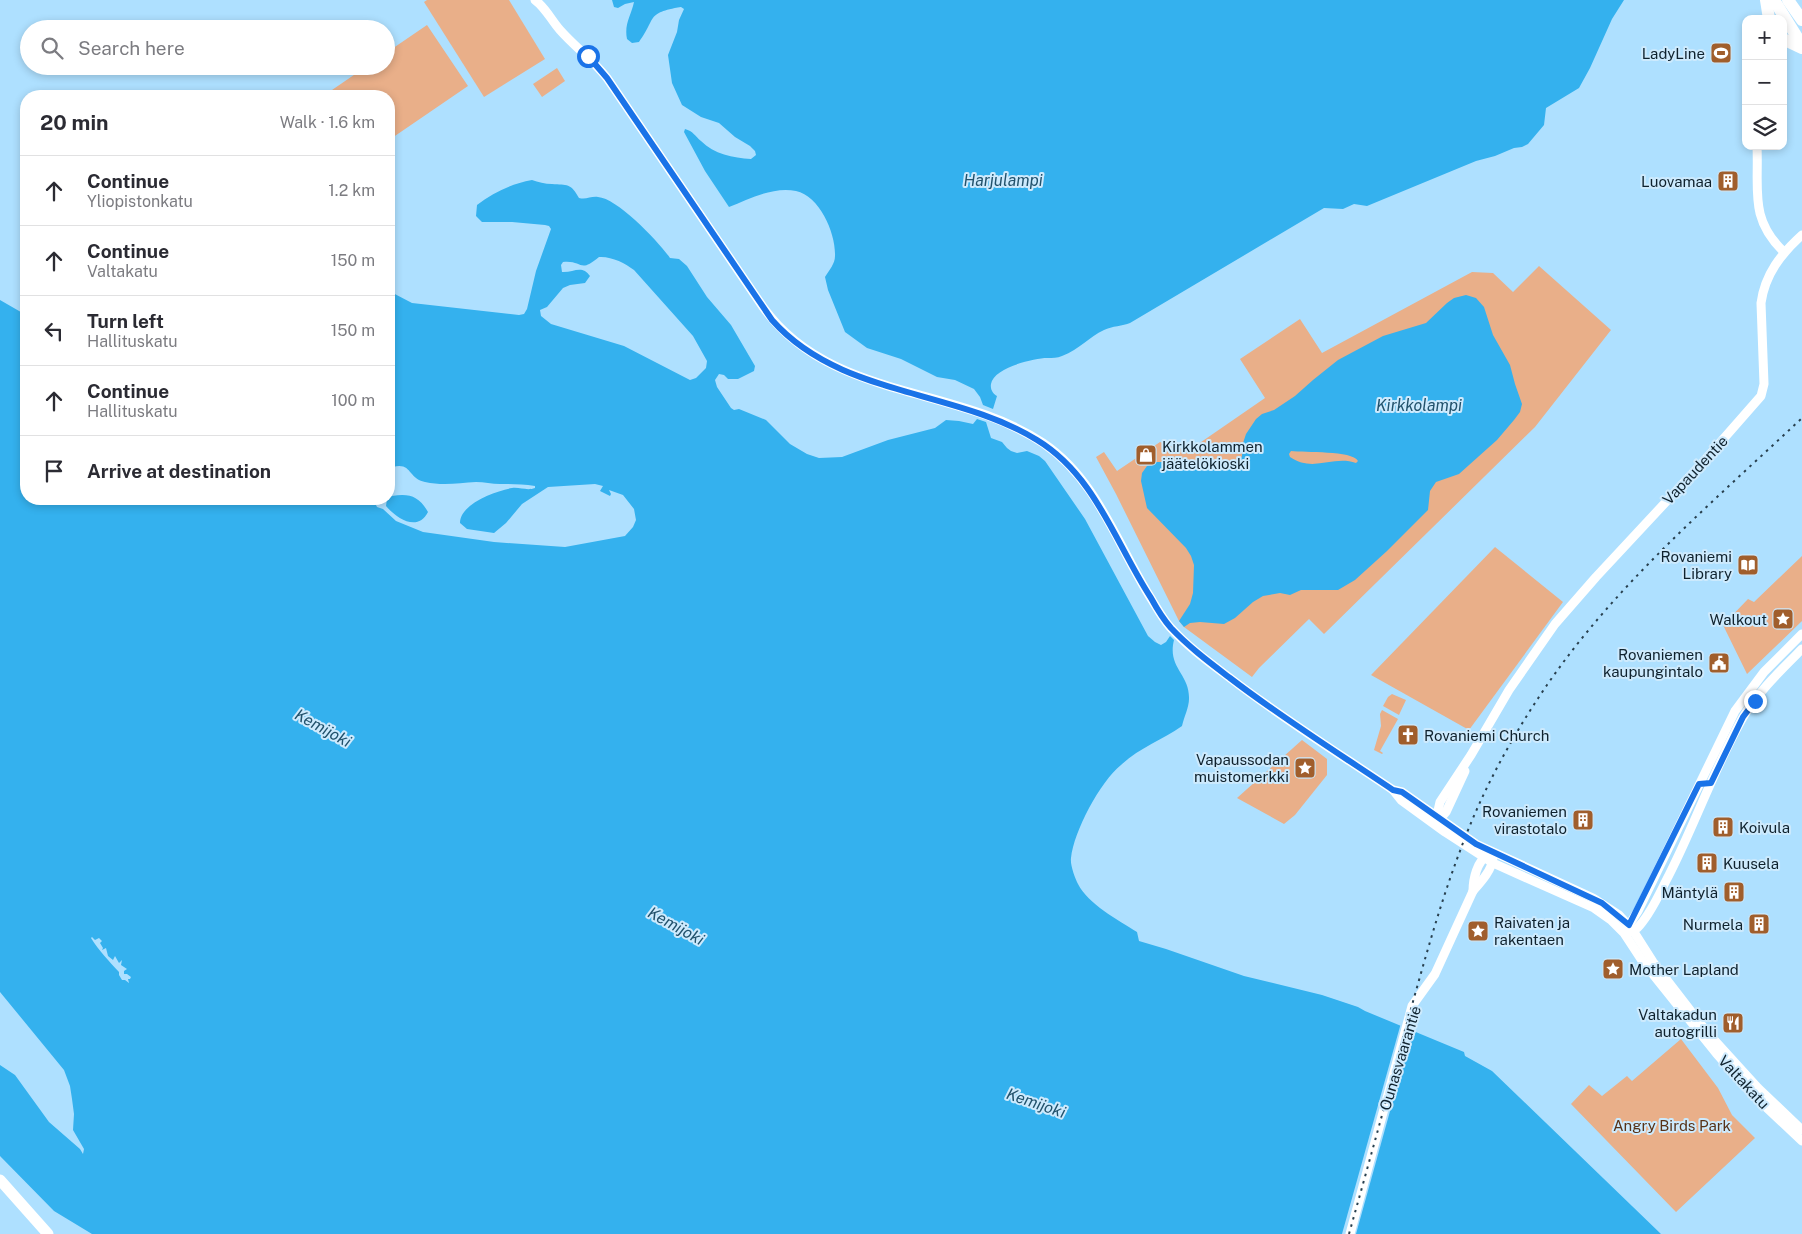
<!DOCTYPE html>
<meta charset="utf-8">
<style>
body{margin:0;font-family:"Public Sans",sans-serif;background:#f7f7f7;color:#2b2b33}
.controls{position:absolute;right:15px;top:15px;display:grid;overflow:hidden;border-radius:10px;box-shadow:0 2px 8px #0003}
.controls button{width:45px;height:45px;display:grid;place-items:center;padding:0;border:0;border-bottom:1px solid #e1e1e2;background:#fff;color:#2b2b33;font:25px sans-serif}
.stop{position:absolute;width:15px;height:15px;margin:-11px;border:4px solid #1a73e8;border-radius:50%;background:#fff}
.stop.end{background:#1a73e8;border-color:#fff;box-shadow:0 1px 5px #0008}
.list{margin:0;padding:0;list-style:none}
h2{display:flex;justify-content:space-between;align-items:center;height:65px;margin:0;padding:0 20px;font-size:21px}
h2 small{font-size:16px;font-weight:400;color:#7c7c81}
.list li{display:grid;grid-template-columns:32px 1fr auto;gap:15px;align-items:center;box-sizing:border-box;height:70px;padding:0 20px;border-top:1px solid #e1e1e2}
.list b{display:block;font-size:19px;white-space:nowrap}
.list p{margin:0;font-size:16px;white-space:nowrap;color:#7c7c81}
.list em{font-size:16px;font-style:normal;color:#7c7c81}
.icon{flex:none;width:28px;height:28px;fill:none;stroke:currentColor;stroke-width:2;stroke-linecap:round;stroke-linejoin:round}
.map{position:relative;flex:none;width:1802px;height:1234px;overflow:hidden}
.search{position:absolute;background:#fff;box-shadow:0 2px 8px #0003;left:20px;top:20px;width:375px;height:55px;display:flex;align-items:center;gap:12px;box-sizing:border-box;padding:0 18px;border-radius:28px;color:#7c7c81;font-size:19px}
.panel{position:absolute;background:#fff;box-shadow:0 2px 8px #0003;left:20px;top:90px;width:375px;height:415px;border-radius:20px}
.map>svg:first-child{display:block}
.green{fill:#e9af89}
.water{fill:#34b1ee;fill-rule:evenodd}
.pier{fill:#aee0ff}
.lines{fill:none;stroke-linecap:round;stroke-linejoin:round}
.minor{stroke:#fff;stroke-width:9}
.major{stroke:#fff;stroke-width:11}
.highway{stroke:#fff;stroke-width:12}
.rail{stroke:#28404f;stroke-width:2;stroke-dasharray:2.5 5;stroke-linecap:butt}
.route{stroke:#1a73e8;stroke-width:6}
.labels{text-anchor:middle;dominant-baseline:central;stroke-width:4;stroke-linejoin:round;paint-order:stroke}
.poi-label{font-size:15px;fill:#0f222e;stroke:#cdeafd;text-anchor:end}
.street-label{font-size:15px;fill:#0f222e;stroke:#cdeafd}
.park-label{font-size:15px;fill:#573217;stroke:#cdeafd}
.water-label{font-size:16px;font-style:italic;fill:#22526c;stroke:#cdeafd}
</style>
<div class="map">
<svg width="1802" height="1234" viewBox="0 0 1802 1234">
<rect width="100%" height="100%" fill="#aee0ff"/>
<g class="green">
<polygon points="427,0 509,0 545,59 484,97 424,2"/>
<polygon points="427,25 468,86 389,140 389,96 336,96 332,90 367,66 386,66 386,53"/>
<polygon points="557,68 565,81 542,97 533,84"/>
<polygon points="1539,266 1611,330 1535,427 1324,634 1309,619 1259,668 1252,677 1184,627 1179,621 1116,494 1096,457 1104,452 1117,471 1160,442 1176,448 1191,449 1265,398 1240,359 1300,319 1322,353 1472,272 1493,273 1513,292"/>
<polygon points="1495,547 1563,602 1469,730 1371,675"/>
<polygon points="1802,556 1802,621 1747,674 1723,625 1748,599 1754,602"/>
<polygon points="1392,694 1406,700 1399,715 1383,706 1388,697"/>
<polygon points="1382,710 1398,719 1380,751 1383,753 1382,754 1374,750 1381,726 1380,714"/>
<polygon points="1302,740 1327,759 1327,775 1295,815 1284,824 1237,798"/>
<polygon points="1681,1039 1718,1088 1732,1115 1755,1138 1676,1212 1571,1104 1589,1085 1602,1096 1627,1076 1632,1081"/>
</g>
<g class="water">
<path d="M612,0H1624L1612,19L1590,68L1579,88L1546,108L1544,125L1528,144L1522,147L1514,148L1495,156L1476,161L1367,206L1354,204L1343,209L1324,208L1130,323C1123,326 1112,326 1104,330C1089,337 1080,349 1062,356C1057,358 1053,358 1047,358C1034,358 993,368 991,384C990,389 993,394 997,396L993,409L983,405L980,397L974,389L955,380L937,377L901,359L867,348L845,332L828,290L825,277C829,270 835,264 835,256C836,234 820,196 796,191C774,186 749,199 729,207L705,171L684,132L685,129C693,131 695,136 701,141C714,154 733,158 751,159L756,155L755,151L750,146L735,137L719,123L701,117L682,105L672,83L668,55L677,32L679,20L684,9L681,7C645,13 657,18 639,42L632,43L627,39C624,24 631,16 634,2L625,4L618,8L614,7Z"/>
<path d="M532,180C538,182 545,184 552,184C567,185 571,183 579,198C586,200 591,196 598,197C617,198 659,242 670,258L679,259L687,266L707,297L731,325L755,366L754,371L738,379H728L724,375L719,374L715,380L717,387L731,408L734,410L739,409L766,420L790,444L807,454L819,458L842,457L888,440L935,428L946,420L959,421L973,424L977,419L986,422L991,438L1002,442L1007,448L1011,451L1017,453L1027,451L1039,456L1045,461L1085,519L1148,636L1155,642L1161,645L1166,642L1170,636L1174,640C1167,668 1190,674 1189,699C1189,707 1184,717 1182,726C1162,740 1139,748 1121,765C1100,782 1074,831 1071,858C1070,865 1075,878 1078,884C1088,904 1118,920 1137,932L1139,941L1166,949L1244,976L1322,995L1358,1007L1365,1011L1464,1052L1465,1056L1492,1071L1661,1234H92L54,1211L0,1156V1065L15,1075L49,1122L80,1149L83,1154L84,1149L73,1130L74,1114L72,1099L70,1086L64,1070L0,992V300L26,315V499H379L375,503L377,507L383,509L396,521L423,532L494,542L565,547L625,536L633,527L636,520L634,509L623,495L609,490L611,494L610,496L600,491L603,486L595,484L548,487L522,504L506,523L494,533L467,529L460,523C460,504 495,491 512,488C520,487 527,491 535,488V486C523,484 512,484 500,484C492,484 484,482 476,482C459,483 443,486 425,482C408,479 412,462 393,467L390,470L393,486L389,494L392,496C409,493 419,496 428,512C418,532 397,519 386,506L387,499H389V291L412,303L519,315L524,314L527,309L536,271L551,229L549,226L545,225L512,222H482L476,216L477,205C494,192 511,184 532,180ZM599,257C611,256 625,263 634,270L693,336L707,361L706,368L696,378L690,380L624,346L551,324L541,316L540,310L547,307L563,288L570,285L585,283L590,276C582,264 573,273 562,272L561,265L563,262C583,260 579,274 599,257ZM92,937L95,940L99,938L102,941L100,943L103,948L102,950L106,948L108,956L113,960L115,956L119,963L122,960L121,965L127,969L124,971V974H127L131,977L130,979H128L129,983L125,980H122L119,975V972C109,961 99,951 91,938Z"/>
<path d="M1466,295L1476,298L1484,307L1493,335L1510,365L1515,384L1522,404L1520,412L1514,420L1497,440L1459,474L1436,482L1430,491L1428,510L1387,551L1355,580L1338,590H1301L1290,595L1280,593L1263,596L1253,602L1235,618L1224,624L1200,622L1190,623L1184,627L1179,621L1190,604L1193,593L1194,565L1191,556L1186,548L1147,508L1141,481L1142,473L1147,466L1156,462H1164L1182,467L1238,465L1242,456L1243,443L1246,434L1256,419L1262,414L1274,410L1295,396L1313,380L1338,360L1383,336L1426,323L1447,303L1454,298ZM1291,451C1305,453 1352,450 1358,461L1356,463C1333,455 1313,473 1290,457L1289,454Z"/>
</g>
<polygon class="pier" points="1401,1023 1413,1028 1356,1234 1342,1234"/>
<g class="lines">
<g class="minor">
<path d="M535,0C546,8 551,20 560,30C575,47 593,60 607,78L763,307C829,400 957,385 1043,443C1098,480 1118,547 1152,600C1158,610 1163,619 1170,627C1188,647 1209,662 1230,678C1282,718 1338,753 1393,790L1402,792L1476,844L1593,898L1619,915L1632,929L1653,962L1707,1032L1758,1088L1802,1130"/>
<path d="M1757,146C1759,190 1749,219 1784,252"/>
<polyline points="1393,790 1401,800 1445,832 1493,863 1594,908 1611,920 1624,933 1643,962 1716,1053 1752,1094 1802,1141"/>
<polyline points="1436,823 1446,812 1465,771"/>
<path d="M1435,824L1440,802L1471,755L1509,690L1555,624L1596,577L1704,461L1761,396L1764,384L1761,303C1765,274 1781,254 1802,235"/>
<path d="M1473,891C1473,879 1477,861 1488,855"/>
<polyline points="1627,928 1638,911 1735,711 1764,672 1802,634"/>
<path d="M1628,932C1634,931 1637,929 1640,925C1653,910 1660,892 1669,875C1695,824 1714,769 1742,719C1757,693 1781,670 1802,649"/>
<path d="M1350,1234L1412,1006L1435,974L1473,891C1481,882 1492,870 1493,858"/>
</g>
<polyline class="major" points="0,1180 48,1234"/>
<g class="highway">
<polyline points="1766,0 1769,19"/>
<polyline points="1774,0 1802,45"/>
<polyline points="1788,0 1802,20"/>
<polyline points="1783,39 1802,48"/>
</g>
<path class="rail" d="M1349,1234C1368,1166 1387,1098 1405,1030C1422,970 1438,909 1460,851C1481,793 1512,736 1547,685C1617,583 1713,502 1802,418"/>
</g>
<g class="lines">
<path class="route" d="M588,56L607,78L772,320C840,397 955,389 1037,440C1096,476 1115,543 1151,598C1157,609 1163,619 1171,628C1189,647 1209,662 1230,678C1282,718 1338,753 1393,790L1402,792L1476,844L1602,903L1629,925L1699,784L1711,783L1743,717L1755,701"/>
</g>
<defs>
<g id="stadium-square" transform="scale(1.125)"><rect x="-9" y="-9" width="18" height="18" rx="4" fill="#a05e2c" stroke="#cdeafd"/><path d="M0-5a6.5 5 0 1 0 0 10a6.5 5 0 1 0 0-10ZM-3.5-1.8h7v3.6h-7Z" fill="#fff"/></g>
<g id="building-square" transform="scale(1.125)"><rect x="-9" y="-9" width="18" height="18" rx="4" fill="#a05e2c" stroke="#cdeafd"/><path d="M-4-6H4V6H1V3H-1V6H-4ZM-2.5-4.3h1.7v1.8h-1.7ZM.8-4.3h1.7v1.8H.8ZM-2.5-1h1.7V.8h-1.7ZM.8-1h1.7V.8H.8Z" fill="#fff"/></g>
<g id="shop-square" transform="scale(1.125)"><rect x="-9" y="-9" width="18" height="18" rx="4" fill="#a05e2c" stroke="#cdeafd"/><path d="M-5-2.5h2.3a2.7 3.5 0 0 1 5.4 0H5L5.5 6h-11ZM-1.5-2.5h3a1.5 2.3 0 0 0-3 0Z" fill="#fff"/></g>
<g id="library-square" transform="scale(1.125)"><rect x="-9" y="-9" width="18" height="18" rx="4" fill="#a05e2c" stroke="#cdeafd"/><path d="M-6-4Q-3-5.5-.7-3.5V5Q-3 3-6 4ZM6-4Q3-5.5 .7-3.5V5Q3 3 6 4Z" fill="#fff"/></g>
<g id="sight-square" transform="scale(1.125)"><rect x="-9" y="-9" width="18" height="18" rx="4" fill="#a05e2c" stroke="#cdeafd"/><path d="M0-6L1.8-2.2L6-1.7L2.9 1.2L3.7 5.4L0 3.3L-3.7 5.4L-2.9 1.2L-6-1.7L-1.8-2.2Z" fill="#fff"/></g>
<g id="civic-square" transform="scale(1.125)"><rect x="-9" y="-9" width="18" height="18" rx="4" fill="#a05e2c" stroke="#cdeafd"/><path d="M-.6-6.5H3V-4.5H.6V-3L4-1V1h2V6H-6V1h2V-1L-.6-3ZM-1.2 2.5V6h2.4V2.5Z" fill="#fff"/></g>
<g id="church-square" transform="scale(1.125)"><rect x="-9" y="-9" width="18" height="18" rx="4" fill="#a05e2c" stroke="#cdeafd"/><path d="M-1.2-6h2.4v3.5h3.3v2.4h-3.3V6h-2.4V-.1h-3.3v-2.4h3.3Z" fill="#fff"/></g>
<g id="restaurant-square" transform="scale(1.125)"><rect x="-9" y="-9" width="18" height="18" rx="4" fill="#a05e2c" stroke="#cdeafd"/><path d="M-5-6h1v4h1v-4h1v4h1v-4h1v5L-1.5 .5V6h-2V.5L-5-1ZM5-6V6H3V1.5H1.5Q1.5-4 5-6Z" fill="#fff"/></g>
</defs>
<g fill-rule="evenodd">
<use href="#stadium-square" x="1721" y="53"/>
<use href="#building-square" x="1728" y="181"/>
<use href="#shop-square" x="1146" y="455"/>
<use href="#library-square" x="1748" y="565"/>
<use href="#sight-square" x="1783" y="619"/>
<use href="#civic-square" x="1719" y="663"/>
<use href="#church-square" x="1408" y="735"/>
<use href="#sight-square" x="1305" y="768"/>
<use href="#building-square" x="1583" y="820"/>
<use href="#building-square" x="1723" y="827"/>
<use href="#building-square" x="1707" y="863"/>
<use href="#building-square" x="1734" y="892"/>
<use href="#building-square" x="1759" y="924"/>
<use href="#sight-square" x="1478" y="931"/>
<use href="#sight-square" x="1613" y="969"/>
<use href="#restaurant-square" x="1733" y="1023"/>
</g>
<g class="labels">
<g class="poi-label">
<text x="1705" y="53">LadyLine</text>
<text x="1712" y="181">Luovamaa</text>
<text x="1162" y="446" text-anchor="start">Kirkkolammen<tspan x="1162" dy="17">jäätelökioski</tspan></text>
<text x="1732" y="556">Rovaniemi<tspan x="1732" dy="17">Library</tspan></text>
<text x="1767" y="619">Walkout</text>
<text x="1703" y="654">Rovaniemen<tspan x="1703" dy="17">kaupungintalo</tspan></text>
<text x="1424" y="735" text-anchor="start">Rovaniemi Church</text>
<text x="1289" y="759">Vapaussodan<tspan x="1289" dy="17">muistomerkki</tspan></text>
<text x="1567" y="811">Rovaniemen<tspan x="1567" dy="17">virastotalo</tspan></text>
<text x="1739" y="827" text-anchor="start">Koivula</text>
<text x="1723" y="863" text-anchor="start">Kuusela</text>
<text x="1718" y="892">Mäntylä</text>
<text x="1494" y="922" text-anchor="start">Raivaten ja<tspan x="1494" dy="17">rakentaen</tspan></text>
<text x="1743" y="924">Nurmela</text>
<text x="1629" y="969" text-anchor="start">Mother Lapland</text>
<text x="1717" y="1014">Valtakadun<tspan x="1717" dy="17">autogrilli</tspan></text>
</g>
<g class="street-label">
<text transform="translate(1695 470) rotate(-47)">Vapaudentie</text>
<text transform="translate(1400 1058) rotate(-73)">Ounasvaarantie</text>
<text transform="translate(1744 1082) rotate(47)">Valtakatu</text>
</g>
<g class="park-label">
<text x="1672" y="1125">Angry Birds Park</text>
</g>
<g class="water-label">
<text x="1003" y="180">Harjulampi</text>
<text x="1419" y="405">Kirkkolampi</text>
<text transform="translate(323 728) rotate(29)">Kemijoki</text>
<text transform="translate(676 926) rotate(29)">Kemijoki</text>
<text transform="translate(1036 1103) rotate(19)">Kemijoki</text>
</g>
</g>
</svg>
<div class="controls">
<button>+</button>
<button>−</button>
<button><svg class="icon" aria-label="layers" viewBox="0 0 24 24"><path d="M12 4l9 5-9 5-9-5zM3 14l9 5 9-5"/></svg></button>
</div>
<div class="stop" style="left:588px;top:56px"></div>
<div class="stop end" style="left:1755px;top:701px"></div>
<div class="search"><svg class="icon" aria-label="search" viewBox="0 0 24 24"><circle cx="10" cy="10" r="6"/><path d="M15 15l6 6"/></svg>Search here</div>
<section class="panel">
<h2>20 min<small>Walk · 1.6 km</small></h2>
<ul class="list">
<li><svg class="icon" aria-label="ahead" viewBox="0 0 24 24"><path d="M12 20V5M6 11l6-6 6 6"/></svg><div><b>Continue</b><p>Yliopistonkatu</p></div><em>1.2 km</em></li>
<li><svg class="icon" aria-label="ahead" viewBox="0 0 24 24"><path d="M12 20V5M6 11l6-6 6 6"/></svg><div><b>Continue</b><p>Valtakatu</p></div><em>150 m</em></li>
<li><svg class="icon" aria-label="left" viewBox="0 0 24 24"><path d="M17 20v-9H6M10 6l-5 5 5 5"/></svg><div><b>Turn left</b><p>Hallituskatu</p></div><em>150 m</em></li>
<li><svg class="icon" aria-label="ahead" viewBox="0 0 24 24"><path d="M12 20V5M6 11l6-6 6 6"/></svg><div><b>Continue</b><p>Hallituskatu</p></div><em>100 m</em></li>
<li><svg class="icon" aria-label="arrive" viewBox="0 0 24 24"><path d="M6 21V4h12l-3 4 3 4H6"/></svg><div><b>Arrive at destination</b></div></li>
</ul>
</section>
</div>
